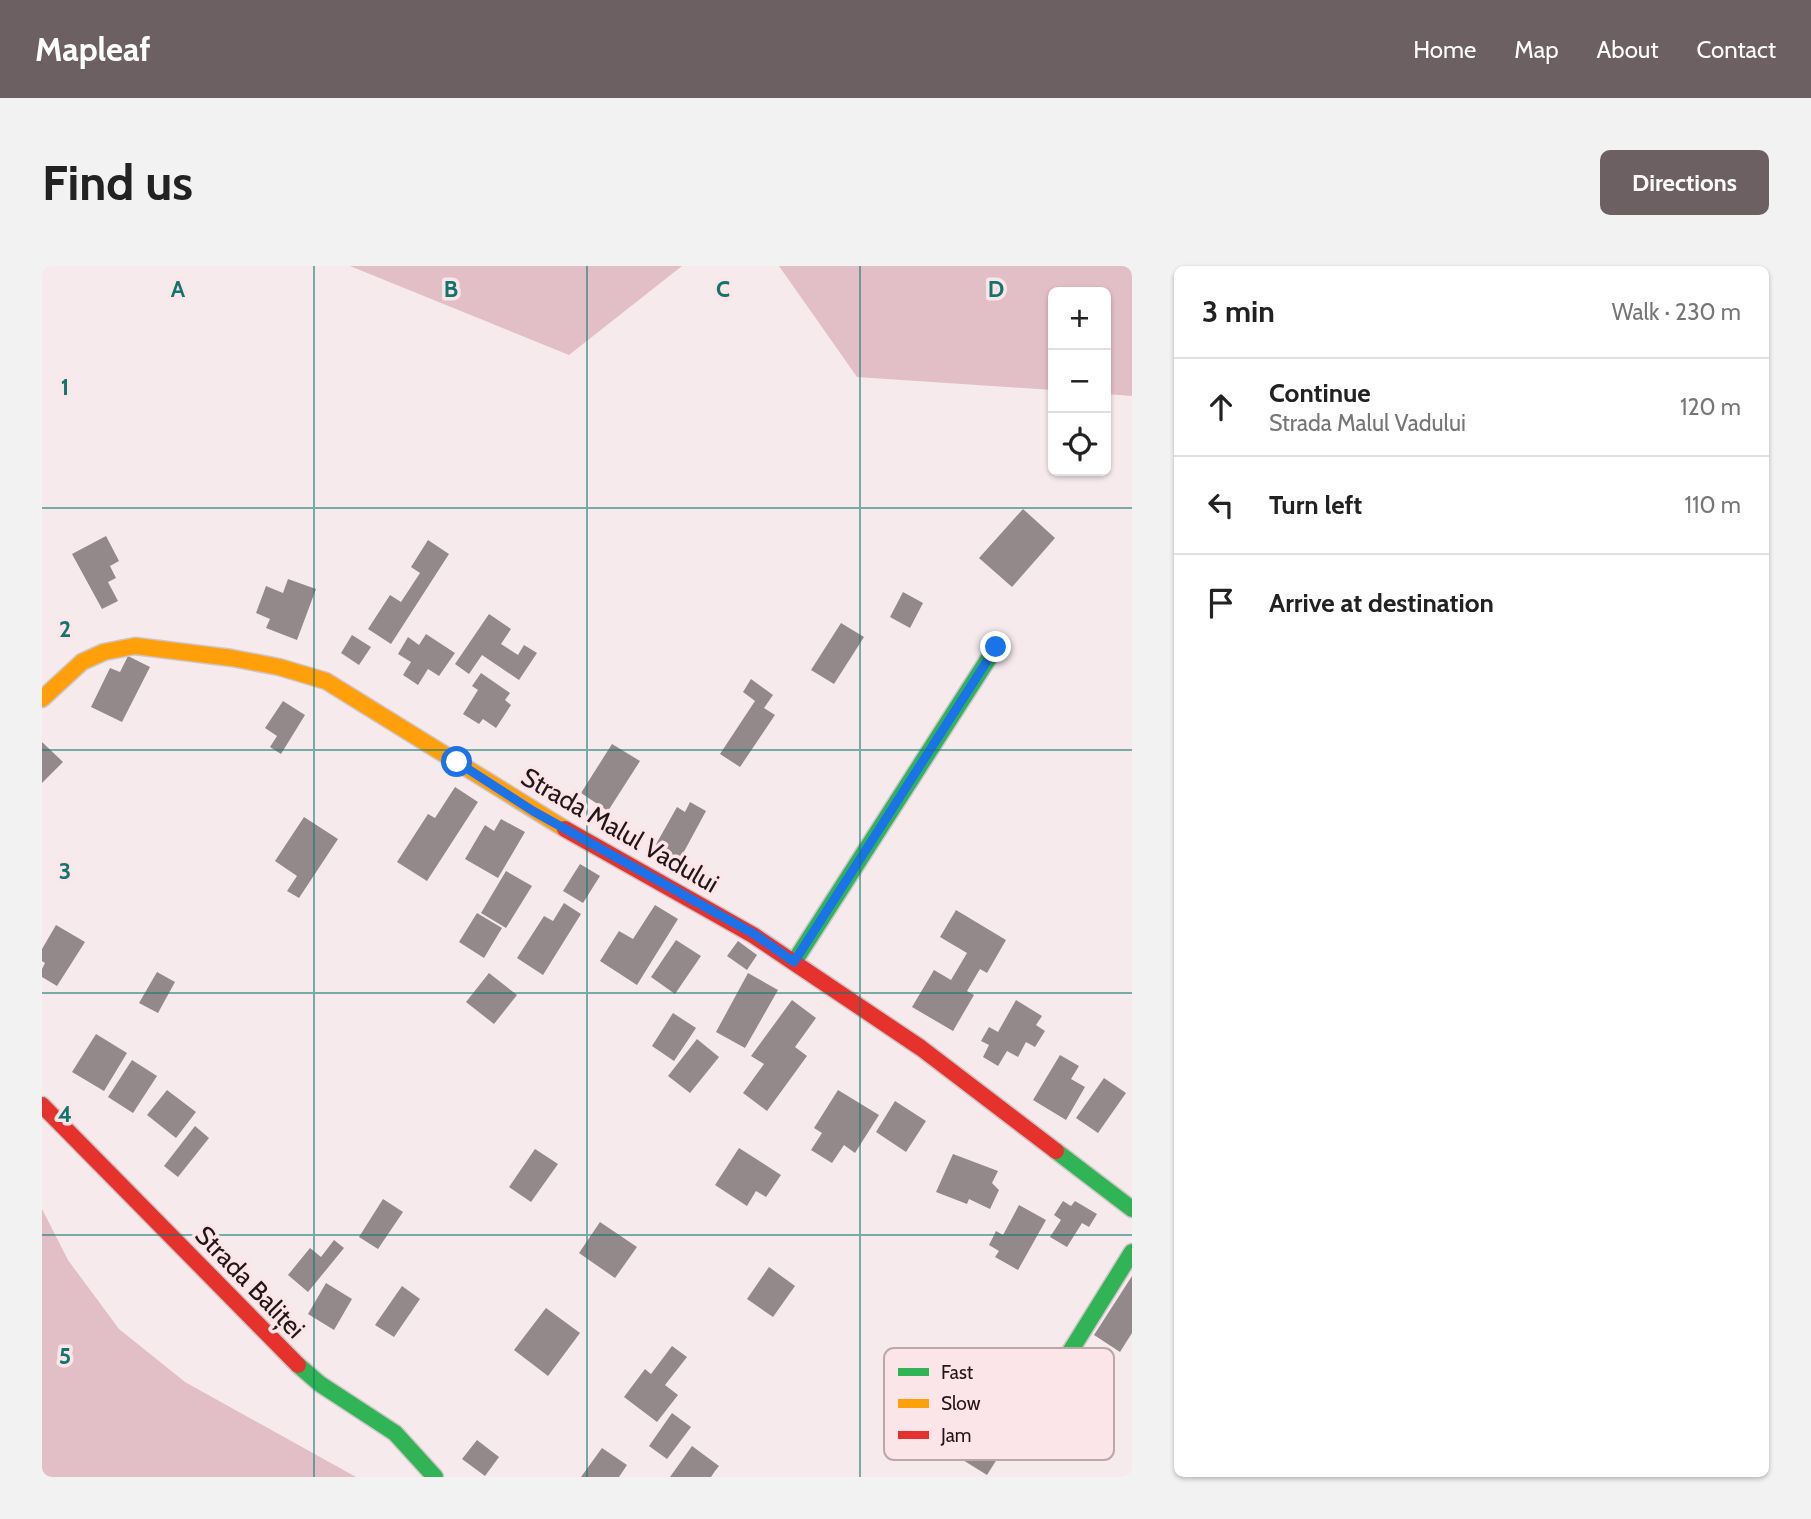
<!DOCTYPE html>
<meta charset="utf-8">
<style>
body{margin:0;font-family:Cabin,sans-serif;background:#f2f2f2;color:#222}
.controls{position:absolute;right:21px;top:21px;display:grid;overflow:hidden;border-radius:10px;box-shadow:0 2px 5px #0004}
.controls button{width:63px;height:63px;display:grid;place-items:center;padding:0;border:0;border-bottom:2px solid #e0e0e0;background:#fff;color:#222;font:35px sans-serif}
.stop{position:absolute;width:21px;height:21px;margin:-16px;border:5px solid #1a73e8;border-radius:50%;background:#fff}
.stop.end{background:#1a73e8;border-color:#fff;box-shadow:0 2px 7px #0008}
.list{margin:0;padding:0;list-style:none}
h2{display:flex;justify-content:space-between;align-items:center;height:91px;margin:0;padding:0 28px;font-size:30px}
h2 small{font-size:23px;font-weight:400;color:#767676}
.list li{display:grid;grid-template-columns:46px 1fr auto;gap:21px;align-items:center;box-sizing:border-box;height:98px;padding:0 28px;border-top:2px solid #e0e0e0}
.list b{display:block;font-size:26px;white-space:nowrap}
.list p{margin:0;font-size:23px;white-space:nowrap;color:#767676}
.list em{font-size:23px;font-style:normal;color:#767676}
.icon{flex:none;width:38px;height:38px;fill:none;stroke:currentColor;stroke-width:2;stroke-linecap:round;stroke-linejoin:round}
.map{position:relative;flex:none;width:1090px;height:1211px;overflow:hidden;border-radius:10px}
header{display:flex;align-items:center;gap:42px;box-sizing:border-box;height:98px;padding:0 35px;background:#6c6062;color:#fff}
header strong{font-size:33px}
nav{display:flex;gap:38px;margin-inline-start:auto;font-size:24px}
.intro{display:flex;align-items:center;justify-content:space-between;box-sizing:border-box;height:168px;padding:0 42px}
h1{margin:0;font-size:49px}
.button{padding:18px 32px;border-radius:10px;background:#6c6062;color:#fff;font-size:24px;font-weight:700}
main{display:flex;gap:42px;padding:0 42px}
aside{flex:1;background:#fff;border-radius:10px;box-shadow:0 2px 5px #0004}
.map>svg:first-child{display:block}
.forest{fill:#e2bfc6}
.building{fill:#93898b}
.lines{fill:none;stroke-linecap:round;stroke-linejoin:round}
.fast-casing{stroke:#cfc5c7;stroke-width:19}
.slow-casing{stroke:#cfc5c7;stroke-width:19}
.jam-casing{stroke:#cfc5c7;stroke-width:19}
.fast{stroke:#30b455;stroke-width:16}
.slow{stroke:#ff9f0a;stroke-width:16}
.jam{stroke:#e5322d;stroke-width:16}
.route{stroke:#1a73e8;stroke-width:9}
.grid{fill:none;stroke:#0f766e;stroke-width:2;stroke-opacity:0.55}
.labels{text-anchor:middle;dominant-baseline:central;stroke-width:7;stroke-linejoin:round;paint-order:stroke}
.street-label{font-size:26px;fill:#221618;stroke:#fbe5e9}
.key{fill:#fbe5e9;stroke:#baa7aa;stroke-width:2}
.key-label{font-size:19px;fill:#221618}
.grid-label{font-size:23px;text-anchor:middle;font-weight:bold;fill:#0f766e;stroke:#fbe5e9;stroke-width:7;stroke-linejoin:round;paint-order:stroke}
</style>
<header>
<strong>Mapleaf</strong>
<nav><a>Home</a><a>Map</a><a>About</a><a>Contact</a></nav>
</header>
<div class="intro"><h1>Find us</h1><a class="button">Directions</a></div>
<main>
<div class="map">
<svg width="1090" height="1211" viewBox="0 0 1090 1211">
<rect width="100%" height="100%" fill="#f6eaec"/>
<g class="forest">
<polygon points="308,0 640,0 527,89"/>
<polygon points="737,0 1090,0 1090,130 1064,128 1064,26 1011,26 1011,124 815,111"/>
<polygon points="0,943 26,994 77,1063 143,1116 314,1211 0,1211"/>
</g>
<g class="building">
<polygon points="981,243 1013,272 970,321 937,292"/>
<polygon points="64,270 77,295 68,300 74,312 66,316 76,335 60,343 30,288"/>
<polygon points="386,274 407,288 349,378 326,363 348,329 359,336 378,307 369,301"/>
<polygon points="246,313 274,323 255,374 224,362 228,353 214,347 224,320 241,327"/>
<polygon points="861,326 881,337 868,362 848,351"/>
<polygon points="447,348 469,363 459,378 476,389 482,379 495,387 477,414 440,389 427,408 413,398"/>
<polygon points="799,357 822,371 792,418 769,404"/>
<polygon points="384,368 413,387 397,410 386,403 376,419 361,409 369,396 356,388 366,371 377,379"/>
<polygon points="310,369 329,381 317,399 299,387"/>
<polygon points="86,390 108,401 80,456 49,441 68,402 78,406"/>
<polygon points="439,407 468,427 463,434 469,439 454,462 441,453 437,458 421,448 436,424 430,420"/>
<polygon points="709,413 731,429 722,442 733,449 698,501 678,488 713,435 701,426"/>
<polygon points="241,435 263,449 239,488 228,481 235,470 223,462"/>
<polygon points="0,476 21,496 0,517"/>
<polygon points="570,478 598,495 566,545 539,527"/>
<polygon points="413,521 436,536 385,615 355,596 386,548 393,552"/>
<polygon points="648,536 664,545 638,593 613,580 635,541 643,546"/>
<polygon points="262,551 296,573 257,632 245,625 255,610 233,595"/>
<polygon points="459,553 483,566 456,612 423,593 443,559 452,565"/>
<polygon points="538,598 558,610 541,637 521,625"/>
<polygon points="464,605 490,620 464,662 439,647"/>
<polygon points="522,637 539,648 501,709 475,692 502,650 511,655"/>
<polygon points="613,639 636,653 595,719 558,695 577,665 591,673"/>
<polygon points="914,644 964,674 945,707 938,703 925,725 932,729 911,765 870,741 892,704 909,714 925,687 898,671"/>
<polygon points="435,647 460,662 442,692 417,676"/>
<polygon points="14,659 43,676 15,720 0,711 0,703 3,697 0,695 0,683"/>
<polygon points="634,674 659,690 633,728 609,711"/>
<polygon points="696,675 715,689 705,704 685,690"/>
<polygon points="115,706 133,716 116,747 97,737"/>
<polygon points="447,707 475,729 452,758 424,736"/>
<polygon points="706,707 736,724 703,782 674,766"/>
<polygon points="750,734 774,752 753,781 765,790 725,845 701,827 722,798 709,790"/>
<polygon points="974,734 1000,750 994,759 1003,765 993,781 984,776 976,791 965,785 956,800 941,791 947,779 939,775 947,761 956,766"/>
<polygon points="631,747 654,762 632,795 610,780"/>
<polygon points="54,768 85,787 62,825 30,806"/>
<polygon points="655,773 677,791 648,827 626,810"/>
<polygon points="1018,789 1037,800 1029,813 1043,821 1024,854 991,834"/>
<polygon points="90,794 115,810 91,847 66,831"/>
<polygon points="1062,812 1084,827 1056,867 1034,852"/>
<polygon points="125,824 154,846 134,872 105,849"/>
<polygon points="796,824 837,849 813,887 802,879 790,897 769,884 780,867 772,862"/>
<polygon points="853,835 884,855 864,886 834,866"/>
<polygon points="153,860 167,872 136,911 122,900"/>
<polygon points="697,882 739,909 724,931 714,925 705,940 673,919"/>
<polygon points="493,883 516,898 489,936 467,921"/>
<polygon points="911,888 956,905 950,917 957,924 948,943 927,933 925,938 894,926"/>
<polygon points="341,933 361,946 336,983 317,971"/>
<polygon points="1021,935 1029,940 1033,935 1055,948 1047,961 1040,957 1025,981 1008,971 1019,954 1012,949"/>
<polygon points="977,939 1004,954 976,1004 953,991 957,985 947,979 954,965 961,969"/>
<polygon points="558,956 595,981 573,1012 537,987"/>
<polygon points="292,974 302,982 266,1026 246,1009 268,982 279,991"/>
<polygon points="727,1001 753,1020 731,1051 705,1033"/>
<polygon points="1090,1010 1090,1067 1078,1086 1052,1069"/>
<polygon points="284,1017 310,1033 292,1064 266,1048"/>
<polygon points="360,1020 378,1033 352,1071 333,1059"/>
<polygon points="504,1042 538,1067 506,1110 472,1084"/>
<polygon points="630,1080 645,1091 623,1119 636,1129 615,1156 582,1131 603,1103 609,1108"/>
<polygon points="630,1147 649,1161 625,1193 607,1180"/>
<polygon points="938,1156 967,1174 945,1209 916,1191"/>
<polygon points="435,1174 457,1191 443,1210 420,1193"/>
<polygon points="650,1180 677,1200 673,1205 669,1211 628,1211"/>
<polygon points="560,1182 585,1199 577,1211 539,1211"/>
</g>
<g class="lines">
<g class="fast-casing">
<g id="fast">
<polyline points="752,696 954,381"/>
<polyline points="1014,885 1090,943"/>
<polyline points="256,1099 278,1118 353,1167 393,1211"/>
<polyline points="975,1171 1090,986"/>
</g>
</g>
<g class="slow-casing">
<polyline id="slow" points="0,433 40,396 62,386 93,380 190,392 237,401 284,415 523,563"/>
</g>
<g class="jam-casing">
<g id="jam">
<polyline points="523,563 711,669 879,782 1014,885"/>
<polyline points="0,839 256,1099"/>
</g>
</g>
<use href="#fast" class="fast"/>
<use href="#slow" class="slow"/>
<use href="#jam" class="jam"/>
</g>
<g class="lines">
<polyline class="route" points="415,496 491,545 712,668 752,696 954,381"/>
</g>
<path class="grid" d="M272,0V1211M545,0V1211M818,0V1211M0,242H1090M0,484H1090M0,727H1090M0,969H1090"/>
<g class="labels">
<g class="street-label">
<text transform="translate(578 564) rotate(30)">Strada Malul Vadului</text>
<text transform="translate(208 1016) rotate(46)">Strada Baliței</text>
</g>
</g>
<rect x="842" y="1082" width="230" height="112" rx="10" class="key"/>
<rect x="856" y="1102" width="31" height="8" fill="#30b455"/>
<rect x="856" y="1133" width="31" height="9" fill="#ff9f0a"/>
<rect x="856" y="1165" width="31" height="8" fill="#e5322d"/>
<g class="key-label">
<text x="899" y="1113">Fast</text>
<text x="899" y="1144">Slow</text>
<text x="899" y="1176">Jam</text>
</g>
<g class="grid-label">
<text x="136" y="31">A</text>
<text x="409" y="31">B</text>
<text x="681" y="31">C</text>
<text x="954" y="31">D</text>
<text x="23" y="129">1</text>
<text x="23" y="371">2</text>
<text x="23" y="613">3</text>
<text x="23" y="856">4</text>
<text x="23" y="1098">5</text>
</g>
</svg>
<div class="controls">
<button>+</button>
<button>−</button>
<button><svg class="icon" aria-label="locate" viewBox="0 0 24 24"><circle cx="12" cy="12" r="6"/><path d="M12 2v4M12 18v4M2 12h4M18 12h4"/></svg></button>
</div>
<div class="stop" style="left:415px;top:496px"></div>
<div class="stop end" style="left:954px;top:381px"></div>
</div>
<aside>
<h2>3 min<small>Walk · 230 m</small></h2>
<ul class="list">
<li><svg class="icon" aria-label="ahead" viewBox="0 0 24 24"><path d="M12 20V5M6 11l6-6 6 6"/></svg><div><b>Continue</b><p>Strada Malul Vadului</p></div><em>120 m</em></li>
<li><svg class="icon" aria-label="left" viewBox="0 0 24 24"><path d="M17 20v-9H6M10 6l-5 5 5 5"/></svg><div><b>Turn left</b></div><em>110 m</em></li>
<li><svg class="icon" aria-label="arrive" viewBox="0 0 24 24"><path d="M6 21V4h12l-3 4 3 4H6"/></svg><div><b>Arrive at destination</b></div></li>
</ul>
</aside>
</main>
